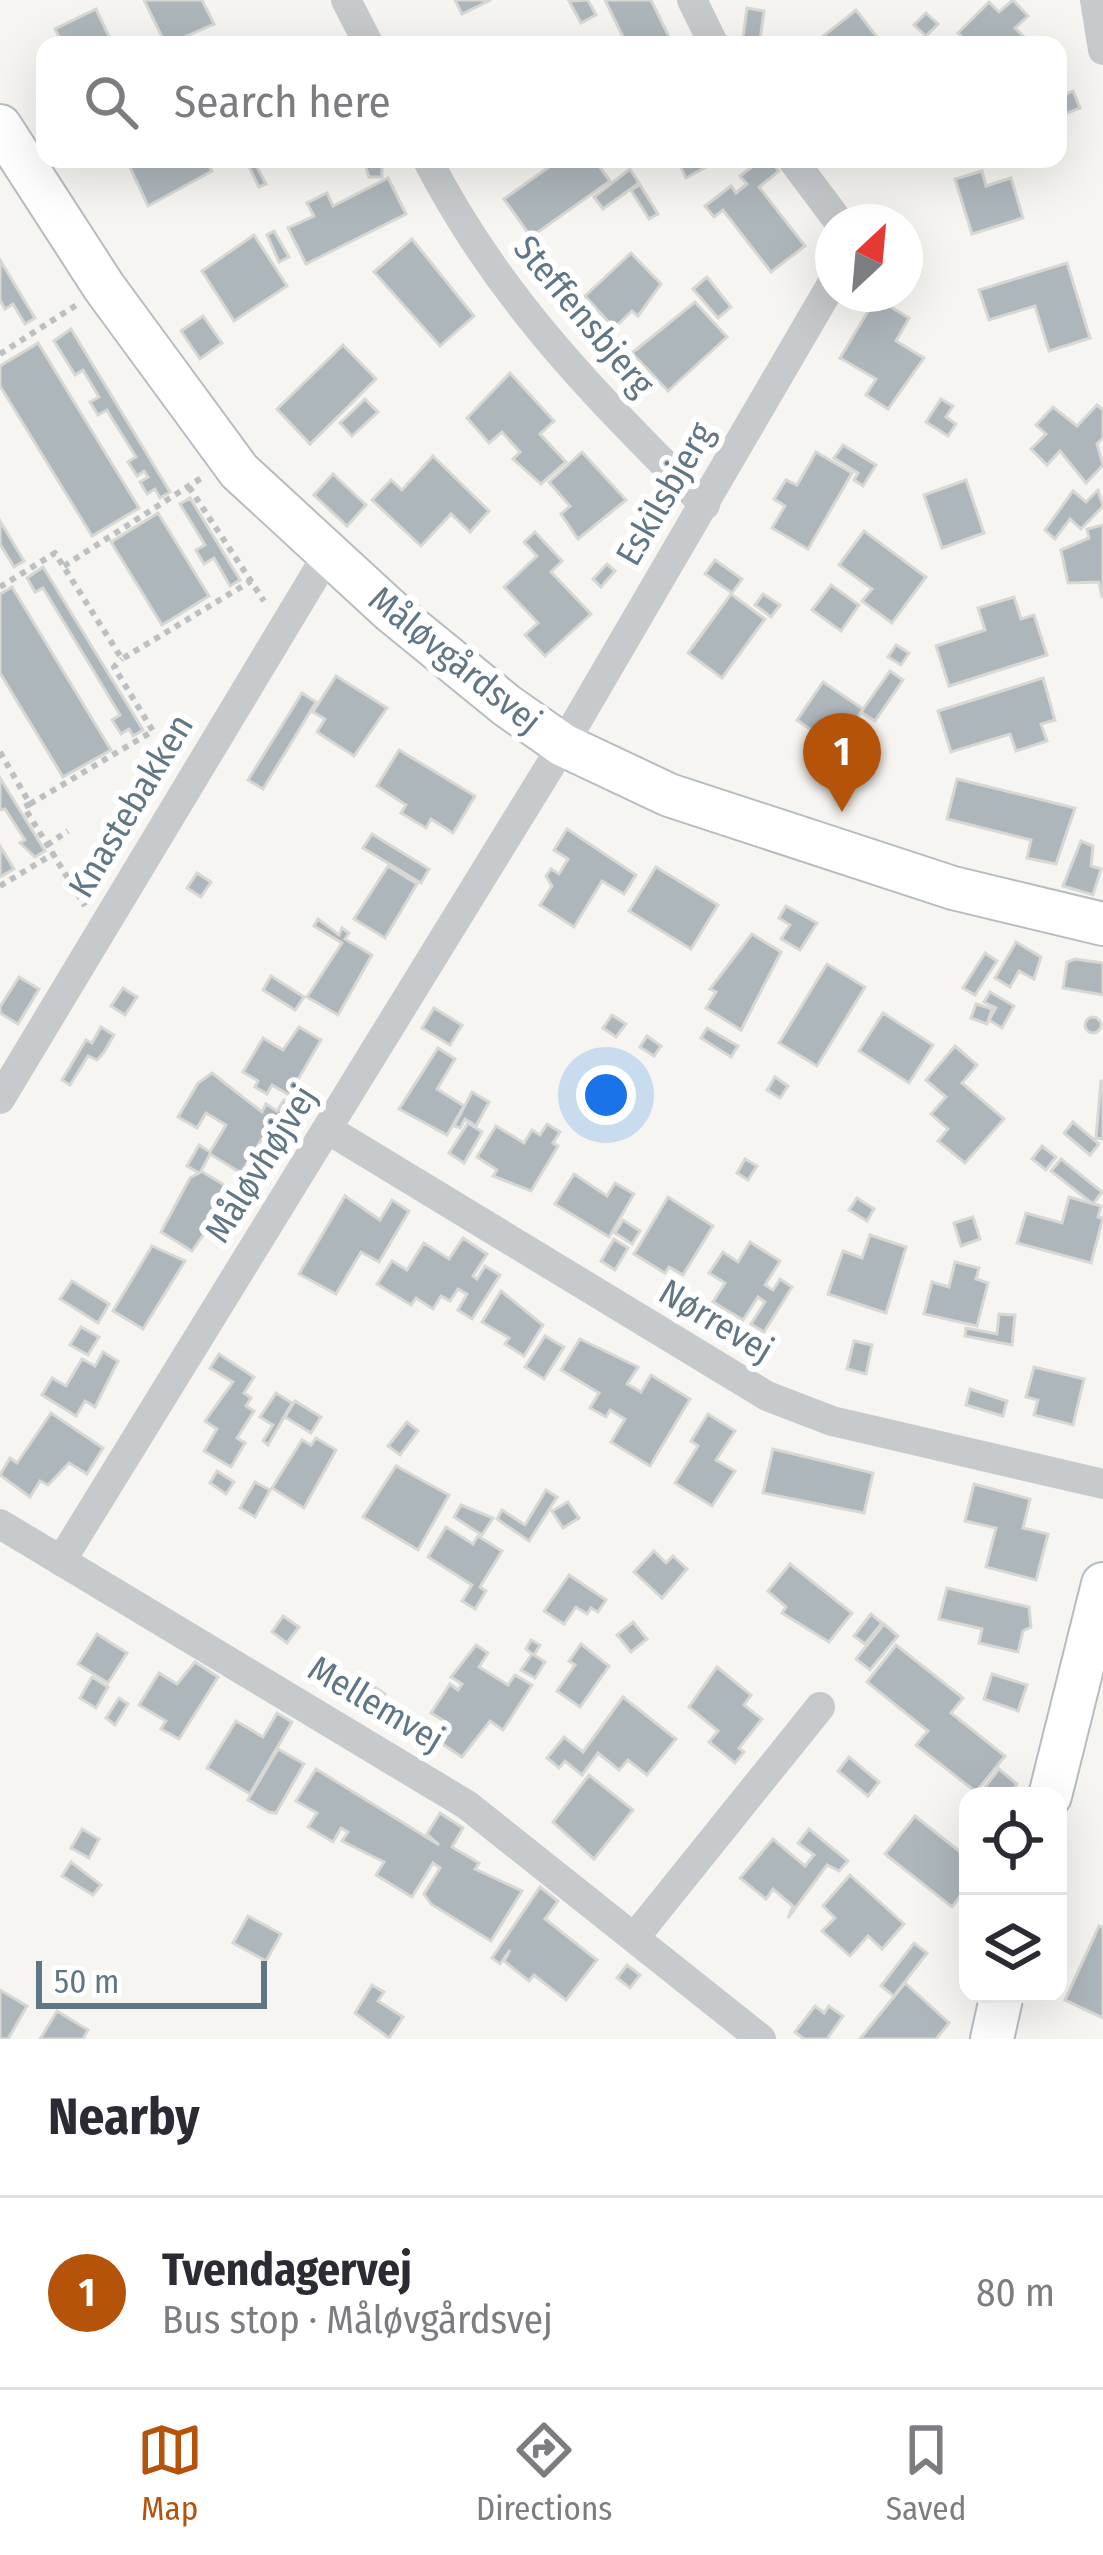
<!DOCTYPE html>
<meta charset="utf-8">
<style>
body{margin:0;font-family:"Fira Sans Condensed",sans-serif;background:#f2f2f3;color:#2b2b33}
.controls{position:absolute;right:36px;bottom:36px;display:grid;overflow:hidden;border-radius:24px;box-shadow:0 12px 48px #0002}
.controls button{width:108px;height:108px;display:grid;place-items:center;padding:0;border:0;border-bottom:3px solid #e1e1e2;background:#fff;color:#2b2b33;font:60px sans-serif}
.compass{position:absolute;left:815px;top:204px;width:108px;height:108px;border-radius:50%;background:#fff;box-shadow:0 12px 48px #0002;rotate:26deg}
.scale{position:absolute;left:36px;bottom:30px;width:231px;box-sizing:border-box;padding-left:12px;border:6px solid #617685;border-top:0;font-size:33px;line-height:42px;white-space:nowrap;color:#617685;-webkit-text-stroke:9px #fff;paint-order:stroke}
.you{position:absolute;left:606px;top:1095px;width:42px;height:42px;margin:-30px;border:9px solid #fff;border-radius:50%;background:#1a73e8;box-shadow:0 0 0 18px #1a73e833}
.badge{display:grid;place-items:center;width:78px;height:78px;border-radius:50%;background:#b45309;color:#fff;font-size:39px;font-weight:700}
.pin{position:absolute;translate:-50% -99px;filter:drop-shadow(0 3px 6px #0008)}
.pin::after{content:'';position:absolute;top:63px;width:42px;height:36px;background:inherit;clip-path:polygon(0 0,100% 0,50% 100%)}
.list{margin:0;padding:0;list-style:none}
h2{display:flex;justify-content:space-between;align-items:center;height:156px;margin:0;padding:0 48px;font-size:51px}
h2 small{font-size:39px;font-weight:400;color:#7c7c81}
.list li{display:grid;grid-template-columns:78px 1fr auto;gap:36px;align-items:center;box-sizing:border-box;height:192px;padding:0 48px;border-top:3px solid #e1e1e2}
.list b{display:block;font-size:45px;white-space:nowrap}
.list p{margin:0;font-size:39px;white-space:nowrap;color:#7c7c81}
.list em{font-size:39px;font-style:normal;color:#7c7c81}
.icon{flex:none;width:66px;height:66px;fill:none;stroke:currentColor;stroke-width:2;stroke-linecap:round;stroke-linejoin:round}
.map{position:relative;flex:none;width:1103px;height:2039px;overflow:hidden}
.search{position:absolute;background:#fff;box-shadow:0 12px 48px #0002;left:36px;right:36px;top:36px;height:132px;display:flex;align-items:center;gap:30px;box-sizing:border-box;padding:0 42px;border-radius:24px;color:#7c7c81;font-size:45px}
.sheet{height:348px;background:#fff}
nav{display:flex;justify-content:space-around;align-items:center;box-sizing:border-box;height:168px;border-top:3px solid #e1e1e2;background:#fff;font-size:33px;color:#7c7c81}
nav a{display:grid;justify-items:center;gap:6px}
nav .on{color:#b45309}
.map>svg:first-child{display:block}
.building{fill:#adb6bb;stroke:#d7d7d4;stroke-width:3}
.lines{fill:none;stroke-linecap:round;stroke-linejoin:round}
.secondary-casing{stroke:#b6bcc0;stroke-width:46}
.path{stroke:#bdc0c2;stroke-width:6;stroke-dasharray:6 6;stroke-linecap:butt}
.street{stroke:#c7cacd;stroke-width:30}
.secondary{stroke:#fff;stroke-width:42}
.labels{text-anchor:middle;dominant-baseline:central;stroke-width:12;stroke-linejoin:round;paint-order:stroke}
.street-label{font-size:36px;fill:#617685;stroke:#fff}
</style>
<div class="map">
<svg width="1103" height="2039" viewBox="0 0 1103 2039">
<rect width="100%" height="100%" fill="#f6f5f1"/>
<g class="building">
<polygon points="144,0 202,0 214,24 166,45"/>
<polygon points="455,0 491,0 462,14"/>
<polygon points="588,0 596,15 581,23 569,1"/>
<polygon points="605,0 651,0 673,45 627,45"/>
<polygon points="1013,0 1028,16 1015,28 1028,41 1025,45 970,45 958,33 989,2 999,12"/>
<polygon points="747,8 764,11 760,40 743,37"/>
<polygon points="96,9 113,45 63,45 55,29"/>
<polygon points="856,10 883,45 828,45 822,37"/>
<polygon points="926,13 938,24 926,36 914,25"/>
<polygon points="1073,91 1080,108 1058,117 1058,98"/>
<polygon points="126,159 205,159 212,171 148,206"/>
<polygon points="245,159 272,159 257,167 266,184 259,187"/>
<polygon points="363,159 382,159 382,177 369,177"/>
<polygon points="560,159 594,159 610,181 531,237 504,199"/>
<polygon points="677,159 721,159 686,178"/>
<polygon points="762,159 769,159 779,171 759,187 805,246 771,272 723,210 714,217 705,206 731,186 736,193 747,184 740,176"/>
<polygon points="630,169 639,183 603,209 594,197"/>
<polygon points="982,171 986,186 1011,178 1023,218 972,234 955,179"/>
<polygon points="388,178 406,214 306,264 288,228 314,216 307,203 327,193 333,206"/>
<polygon points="640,185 658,214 649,219 631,190"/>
<polygon points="274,231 289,257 279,262 267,235"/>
<polygon points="254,235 287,286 234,321 202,271"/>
<polygon points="412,239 474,316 440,346 374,272"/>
<polygon points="631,253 661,284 638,316 632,311 614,328 585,296"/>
<polygon points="0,260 35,318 25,324 13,304 5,309 0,300"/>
<polygon points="1067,263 1090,338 1049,351 1035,306 989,320 979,290"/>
<polygon points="707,277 731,307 718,318 693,289"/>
<polygon points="876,298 909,318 896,341 924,358 888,409 866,395 876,379 840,358"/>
<polygon points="695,302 727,337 668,391 632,353"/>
<polygon points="203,316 222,343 200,359 181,331"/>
<polygon points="71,329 170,492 160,498 155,489 147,494 140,482 148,477 144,471 137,476 128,462 136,457 111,417 107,410 98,415 90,402 99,397 83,370 75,375 54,341"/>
<polygon points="38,343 139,508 92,536 0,386 0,366"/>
<polygon points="343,345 376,379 310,444 277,409"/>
<polygon points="510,373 554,421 540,434 566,462 541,484 513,459 520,452 502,432 489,443 467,418"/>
<polygon points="365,399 378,412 352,436 340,423"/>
<polygon points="941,399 953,406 946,417 956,424 948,436 926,422"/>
<polygon points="1097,405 1103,410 1103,438 1097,444 1103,465 1086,483 1060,451 1047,465 1031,449 1046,434 1036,425 1053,407 1077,426"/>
<polygon points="843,445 876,465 863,486 854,480 858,473 834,458"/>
<polygon points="582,452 626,500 578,539 561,514 570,506 549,482"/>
<polygon points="816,452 852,473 808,549 772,528 785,506 774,499 786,480 797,485"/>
<polygon points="433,456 489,511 470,532 451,514 421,546 372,500 391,480 402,490"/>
<polygon points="333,474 366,505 347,526 314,495"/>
<polygon points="966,480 984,533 942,548 924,495"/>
<polygon points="1098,490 1103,506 1081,529 1070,519 1055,539 1045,530 1073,491 1086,502"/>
<polygon points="190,498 240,580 230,586 214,558 204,564 196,550 205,545 180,504"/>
<polygon points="158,513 209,596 162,625 111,542"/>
<polygon points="0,521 24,561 14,567 0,544"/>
<polygon points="1103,525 1103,597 1102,597 1099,582 1068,583 1061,550 1089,538 1087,529"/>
<polygon points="864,531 926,577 892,623 862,601 872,589 839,565"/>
<polygon points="535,532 562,561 551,572 591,614 545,656 525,635 538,623 504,587 537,556 524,542"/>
<polygon points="715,560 742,579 732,593 705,574"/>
<polygon points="607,564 615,571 601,587 593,579"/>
<polygon points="43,567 143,730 133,736 129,729 121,734 112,720 120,715 96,675 43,588 35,592 27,578"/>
<polygon points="831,585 859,605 841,631 812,610"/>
<polygon points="12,587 111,750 63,777 0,673 0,594"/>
<polygon points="731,594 765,619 722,678 688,653"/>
<polygon points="763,594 780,605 771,617 755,605"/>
<polygon points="1014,597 1021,619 1034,615 1047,655 949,686 936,646 985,630 978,608"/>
<polygon points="896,645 909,653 901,665 888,657"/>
<polygon points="890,671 903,680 875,721 861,712"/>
<polygon points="336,676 387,708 354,756 317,732 325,719 313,712"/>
<polygon points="1043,678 1055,720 1041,724 1047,741 1016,751 1010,734 951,752 938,711"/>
<polygon points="823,682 863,709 837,748 797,720"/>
<polygon points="302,693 316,702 263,789 248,780"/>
<polygon points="399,750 475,796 453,833 431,819 426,828 401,813 406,805 377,786"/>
<polygon points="0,778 45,851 35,857 20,843 25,840 5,809 0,810"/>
<polygon points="957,779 1075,808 1056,864 1027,858 1031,840 947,819"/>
<polygon points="567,829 636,875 624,894 602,881 574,927 540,905 552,886 546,876 551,869 559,874 568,859 554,850"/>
<polygon points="372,834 429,869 421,883 363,848"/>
<polygon points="1081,841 1093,846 1091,866 1101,869 1093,895 1063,886"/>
<polygon points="0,846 14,869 0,877"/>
<polygon points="388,866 417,884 385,938 354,919"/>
<polygon points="656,867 718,905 691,949 629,911"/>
<polygon points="197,873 211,882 201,897 187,888"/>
<polygon points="786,906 817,923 800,950 781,939 790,925 779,918"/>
<polygon points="318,919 339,935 342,928 349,933 345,939 372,955 338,1015 307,997 342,943 314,926"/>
<polygon points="752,934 781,952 741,1030 706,1008 716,992 710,989"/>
<polygon points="1016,942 1041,957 1034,979 1019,971 1010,987 995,978"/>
<polygon points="985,953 997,961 975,995 963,988"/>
<polygon points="1075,959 1103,963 1103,995 1063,988 1067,962"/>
<polygon points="827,964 865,987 817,1066 779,1043"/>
<polygon points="271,976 304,997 295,1010 263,990"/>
<polygon points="19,977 39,989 18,1024 0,1013 0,1007"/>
<polygon points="123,988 137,997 125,1015 111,1006"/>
<polygon points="990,992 1014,1006 1002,1028 989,1020 996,1008 984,1002"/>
<polygon points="976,1004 992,1009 987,1024 971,1018"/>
<polygon points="434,1008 462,1025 450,1045 422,1028"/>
<polygon points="883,1013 933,1045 909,1083 859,1051"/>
<polygon points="612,1015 626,1024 616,1037 603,1028"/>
<circle cx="1093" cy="1025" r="8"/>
<polygon points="101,1027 114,1035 104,1052 97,1060 88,1056 70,1085 62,1080 86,1040 92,1043"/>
<polygon points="299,1027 321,1040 289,1095 272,1085 267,1094 255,1087 258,1081 243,1072 263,1038 283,1050"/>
<polygon points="707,1028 738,1046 731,1057 701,1038"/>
<polygon points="647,1036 661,1046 654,1056 640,1047"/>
<polygon points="955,1046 977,1065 962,1083 1004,1119 965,1163 938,1141 948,1129 931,1114 946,1097 926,1080"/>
<polygon points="438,1048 455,1059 437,1089 464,1106 447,1135 399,1109"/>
<polygon points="212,1073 262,1112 266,1104 277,1111 284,1100 307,1114 284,1151 262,1139 241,1173 210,1154 201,1171 229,1188 223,1199 227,1201 192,1251 161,1232 190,1178 199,1173 187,1166 199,1145 210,1152 226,1125 206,1113 197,1128 178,1117 198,1083"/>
<polygon points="775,1077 788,1086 780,1098 767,1090"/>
<polygon points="1101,1081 1103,1081 1103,1139 1096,1138"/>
<polygon points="472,1092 489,1102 476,1126 465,1119 460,1128 454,1126"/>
<polygon points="1073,1122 1099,1144 1090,1155 1064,1133"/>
<polygon points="468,1123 482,1132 464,1163 449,1153"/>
<polygon points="547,1124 560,1132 553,1143 558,1146 531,1191 493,1176 497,1170 477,1157 496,1126 524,1143 532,1130 540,1135"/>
<polygon points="1042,1146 1056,1157 1046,1170 1032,1159"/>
<polygon points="745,1159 757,1166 748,1180 737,1173"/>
<polygon points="1061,1159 1102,1192 1093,1204 1051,1171"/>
<polygon points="574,1174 607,1196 615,1183 634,1194 609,1237 555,1204"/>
<polygon points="345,1196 380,1220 392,1200 409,1211 379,1262 361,1252 336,1294 299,1274"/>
<polygon points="668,1197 713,1226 683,1275 669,1267 665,1273 634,1254"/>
<polygon points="1069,1197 1101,1206 1098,1217 1103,1218 1091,1263 1017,1243 1026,1213 1062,1223"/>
<polygon points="857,1198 874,1209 867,1221 849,1210"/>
<polygon points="973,1217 980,1239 961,1246 954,1223"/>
<polygon points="623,1220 640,1231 632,1244 615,1233"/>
<polygon points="870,1235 906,1247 886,1313 828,1294 843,1251 862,1258"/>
<polygon points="463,1238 487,1254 473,1276 477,1279 485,1266 500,1275 472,1319 458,1310 467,1294 458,1289 450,1301 441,1296 433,1309 416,1298 411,1305 377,1284 392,1261 407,1270 424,1243 449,1259"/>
<polygon points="614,1239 628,1248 615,1270 601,1261"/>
<polygon points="750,1242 780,1261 765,1285 773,1290 780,1279 792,1287 764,1332 751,1324 765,1302 758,1297 743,1320 713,1302 725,1283 709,1273 723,1252 738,1262"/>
<polygon points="152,1246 185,1261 143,1329 113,1311"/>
<polygon points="955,1262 979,1268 976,1279 988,1283 977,1326 924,1314 932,1282 949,1287"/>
<polygon points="72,1281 109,1304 98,1323 60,1299"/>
<polygon points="501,1291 543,1325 524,1356 505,1344 509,1338 482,1322"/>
<polygon points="999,1314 1015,1315 1012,1345 965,1336 966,1328 997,1334"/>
<polygon points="81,1327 99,1337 88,1355 70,1345"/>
<polygon points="545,1336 564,1347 544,1379 525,1367"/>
<polygon points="580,1339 638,1367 627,1384 641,1392 651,1375 690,1399 650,1466 611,1442 625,1419 610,1410 606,1417 590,1408 599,1393 561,1370"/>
<polygon points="854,1341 872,1345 866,1374 847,1369"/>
<polygon points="103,1352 118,1361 95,1407 85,1401 76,1416 42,1395 52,1378 66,1386 82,1359 95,1366"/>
<polygon points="219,1354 254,1377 244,1393 251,1398 246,1406 254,1411 237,1438 245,1443 231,1467 204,1451 217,1429 205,1421 233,1382 210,1368"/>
<polygon points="1034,1367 1084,1379 1073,1425 1034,1415 1038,1400 1026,1397"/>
<polygon points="970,1389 1007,1401 1003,1416 966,1405"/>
<polygon points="276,1393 292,1403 268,1445 263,1441 273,1425 260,1417"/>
<polygon points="295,1401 321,1417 311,1433 285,1417"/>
<polygon points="51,1413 103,1448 87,1474 69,1463 48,1485 40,1481 30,1497 0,1475 10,1458 17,1463"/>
<polygon points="708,1414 735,1431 716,1460 735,1471 712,1506 675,1483 698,1446 691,1441"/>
<polygon points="407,1422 418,1431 400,1455 388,1446"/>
<polygon points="316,1438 336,1450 304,1508 272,1488 302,1440 311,1445"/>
<polygon points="773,1449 873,1473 864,1513 763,1493"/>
<polygon points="396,1466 449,1495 418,1550 363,1517"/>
<polygon points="217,1471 234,1482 226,1494 210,1483"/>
<polygon points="255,1482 270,1490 255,1517 240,1508"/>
<polygon points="974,1484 1030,1499 1023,1528 1048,1534 1036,1580 986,1567 996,1528 965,1521"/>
<polygon points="546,1490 557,1497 529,1541 497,1519 502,1510 525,1525"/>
<polygon points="568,1502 579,1518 563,1528 552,1511"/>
<polygon points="461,1505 493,1518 482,1535 454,1517"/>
<polygon points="446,1527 473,1544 478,1536 502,1551 480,1587 486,1591 475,1609 462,1601 472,1585 428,1557"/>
<polygon points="654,1551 666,1563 673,1556 687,1569 662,1598 634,1572"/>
<polygon points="790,1564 852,1613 829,1642 782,1613 786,1607 768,1591"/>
<polygon points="569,1575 606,1600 598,1612 591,1608 587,1614 576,1607 564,1624 544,1611"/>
<polygon points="947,1588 1029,1607 1031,1627 1023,1631 1018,1652 979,1643 982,1629 939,1619"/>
<polygon points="871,1614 882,1623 865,1644 854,1636"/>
<polygon points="283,1616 299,1627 287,1643 272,1632"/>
<polygon points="633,1622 647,1639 631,1652 617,1635"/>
<polygon points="884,1624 898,1636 870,1670 856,1659"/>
<polygon points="97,1634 127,1653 108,1683 78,1664"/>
<polygon points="531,1640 540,1645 534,1655 545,1662 535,1678 521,1670 532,1654 526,1649"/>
<polygon points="581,1644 609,1666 580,1707 557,1691 575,1665 569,1661"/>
<polygon points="476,1645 488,1653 479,1667 508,1685 515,1675 532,1685 503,1730 490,1721 462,1757 438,1741 449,1724 431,1713 450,1684 458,1690 462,1684 451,1677"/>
<polygon points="896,1645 963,1698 951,1713 1005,1756 976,1792 916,1745 928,1731 867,1682"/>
<polygon points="195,1662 218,1677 179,1739 161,1729 166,1721 139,1705 159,1673 177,1684"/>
<polygon points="717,1667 751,1695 744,1705 762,1719 739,1748 744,1752 735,1763 709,1742 718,1731 689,1707"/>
<polygon points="992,1674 1027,1685 1018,1711 984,1699"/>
<polygon points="92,1677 108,1687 96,1708 80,1698"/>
<polygon points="361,1678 385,1694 371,1717 346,1701"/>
<polygon points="623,1697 676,1739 647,1775 628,1760 619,1770 598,1753 582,1775 565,1761 559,1768 547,1758 564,1737 583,1752"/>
<polygon points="119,1698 128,1704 115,1725 106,1718"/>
<polygon points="277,1713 292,1722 250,1794 207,1768 236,1721 263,1737"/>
<polygon points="278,1749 304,1764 276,1813 269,1812 248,1800"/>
<polygon points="849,1757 879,1782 868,1796 838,1771"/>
<polygon points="316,1769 439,1845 427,1834 440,1813 463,1828 452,1847 479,1863 475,1869 522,1891 491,1941 431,1904 424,1894 440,1868 433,1863 412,1897 376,1875 384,1862 342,1841 348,1832 341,1828 333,1842 308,1827 317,1813 296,1801"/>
<polygon points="999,1769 1017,1784 1008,1796 988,1796 982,1791"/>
<polygon points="589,1775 633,1810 594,1859 553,1822"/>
<polygon points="915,1816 968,1858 968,1886 952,1907 885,1854"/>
<polygon points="82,1829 99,1839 89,1858 71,1848"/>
<polygon points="809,1829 848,1861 839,1871 827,1865 788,1918 793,1906 773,1889 766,1899 740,1878 773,1839 805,1866 814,1855 798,1843"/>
<polygon points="71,1862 101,1885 93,1895 62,1876"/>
<polygon points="850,1875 904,1924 882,1949 868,1936 850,1956 822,1931 835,1918 823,1906"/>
<polygon points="540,1887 558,1901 545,1919 597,1960 566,2000 534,1975 529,1981 504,1961 510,1950 500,1964 492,1958"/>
<polygon points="248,1916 281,1934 266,1961 233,1943"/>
<polygon points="1099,1926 1103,1927 1103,2018 1065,2000"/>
<polygon points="914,1943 927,1953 894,1996 881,1986"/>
<polygon points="627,1965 640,1975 630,1988 617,1978"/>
<polygon points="905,1983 949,2023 936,2039 860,2039"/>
<polygon points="372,1985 384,1992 378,2001 403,2017 389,2038 355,2013"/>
<polygon points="0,1990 27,2006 8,2039 0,2039"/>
<polygon points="815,2006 824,2013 829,2006 843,2016 827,2039 804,2039 795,2032"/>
<polygon points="57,2011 88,2030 83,2039 40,2039"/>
</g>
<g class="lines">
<g class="secondary-casing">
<g id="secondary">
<polyline points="0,126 104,287 239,471 392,612 506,705 563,745 669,795 953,888 1103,924"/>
<polyline points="1050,1796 1103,1584"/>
<polyline points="992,2039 1002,1994"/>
</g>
</g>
<g class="path">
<polyline points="0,354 78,304"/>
<polyline points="189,487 264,601"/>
<polyline points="64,566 203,477"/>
<polyline points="0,587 55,553 122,659 251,581"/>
<polyline points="0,752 30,804 153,731 114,667 122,659"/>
<polyline points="30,804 24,807 53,854"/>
<polyline points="47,845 68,831"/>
<polyline points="0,886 53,854 85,906"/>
</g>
<g class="street">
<polyline points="346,0 369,45"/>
<polyline points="692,0 714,45"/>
<polyline points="1095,0 1103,50"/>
<path d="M427,159C499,299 595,395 705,505"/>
<polyline points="792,159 839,222"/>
<polyline points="0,1099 328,554"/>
<polyline points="329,1130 767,1396 832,1421 1103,1484"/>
<polyline points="0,1524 467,1805 761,2039"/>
<polyline points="61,1561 563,745 833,282"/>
<polyline points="635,1937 820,1707"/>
</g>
<use href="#secondary" class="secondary"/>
</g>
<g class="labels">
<g class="street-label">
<text transform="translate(584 316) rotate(50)">Steffensbjerg</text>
<text transform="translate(665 494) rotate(-60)">Eskilsbjerg</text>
<text transform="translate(455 660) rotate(39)">Måløvgårdsvej</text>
<text transform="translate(131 806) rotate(-59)">Knastebakken</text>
<text transform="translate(261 1164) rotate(-58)">Måløvhøjvej</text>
<text transform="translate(716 1321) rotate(31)">Nørrevej</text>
<text transform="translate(376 1704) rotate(31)">Mellemvej</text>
</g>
</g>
</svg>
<div class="controls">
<button><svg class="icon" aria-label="locate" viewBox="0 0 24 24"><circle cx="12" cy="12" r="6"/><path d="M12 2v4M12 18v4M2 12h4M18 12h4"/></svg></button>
<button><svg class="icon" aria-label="layers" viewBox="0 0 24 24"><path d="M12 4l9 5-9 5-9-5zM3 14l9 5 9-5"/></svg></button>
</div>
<svg class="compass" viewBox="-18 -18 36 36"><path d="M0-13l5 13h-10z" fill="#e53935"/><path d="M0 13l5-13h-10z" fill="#7c7c81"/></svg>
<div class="scale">50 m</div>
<div class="you"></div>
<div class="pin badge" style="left:842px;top:812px">1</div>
<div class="search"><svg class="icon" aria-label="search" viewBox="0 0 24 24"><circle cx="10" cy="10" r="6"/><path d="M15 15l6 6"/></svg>Search here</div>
</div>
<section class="sheet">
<h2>Nearby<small></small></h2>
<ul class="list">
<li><span class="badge">1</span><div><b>Tvendagervej</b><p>Bus stop · Måløvgårdsvej</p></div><em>80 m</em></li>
</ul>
</section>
<nav>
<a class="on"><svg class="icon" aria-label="map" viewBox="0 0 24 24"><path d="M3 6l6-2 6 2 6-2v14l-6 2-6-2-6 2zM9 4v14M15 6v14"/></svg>Map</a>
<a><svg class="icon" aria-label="directions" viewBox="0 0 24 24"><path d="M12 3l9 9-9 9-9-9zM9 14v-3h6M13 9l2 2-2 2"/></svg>Directions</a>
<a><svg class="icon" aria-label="saved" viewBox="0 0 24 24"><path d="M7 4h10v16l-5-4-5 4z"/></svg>Saved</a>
</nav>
